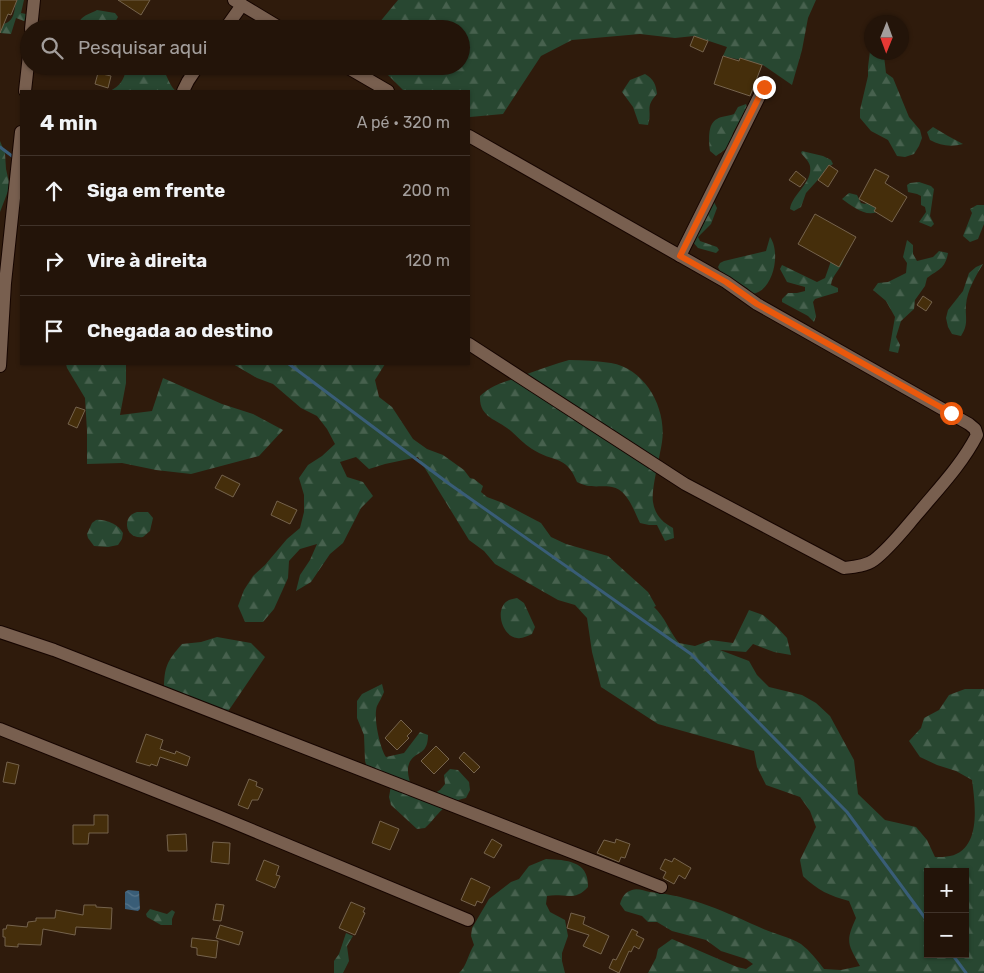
<!DOCTYPE html>
<html lang="pt">
<meta charset="utf-8">
<style>
body{margin:0;font-family:Rubik,sans-serif;background:#2f2117;color:#f1f3f6}
.controls{position:absolute;right:15px;bottom:15px;display:grid;overflow:hidden;border-radius:0px;box-shadow:0 1px 4px #0004}
.controls button{width:45px;height:45px;display:grid;place-items:center;padding:0;border:0;border-bottom:1px solid #40332a;background:#231409;color:#f1f3f6;font:25px sans-serif}
.compass{position:absolute;left:864px;top:15px;width:45px;height:45px;border-radius:50%;background:#231409;box-shadow:0 1px 4px #0004;rotate:181deg}
.stop{position:absolute;width:15px;height:15px;margin:-11px;border:4px solid #ea580c;border-radius:50%;background:#fff}
.stop.end{background:#ea580c;border-color:#fff;box-shadow:0 1px 5px #0008}
.list{margin:0;padding:0;list-style:none}
h2{display:flex;justify-content:space-between;align-items:center;height:65px;margin:0;padding:0 20px;font-size:21px}
h2 small{font-size:16px;font-weight:400;color:#a39e9c}
.list li{display:grid;grid-template-columns:32px 1fr auto;gap:15px;align-items:center;box-sizing:border-box;height:70px;padding:0 20px;border-top:1px solid #40332a}
.list b{display:block;font-size:19px;white-space:nowrap}
.list em{font-size:16px;font-style:normal;color:#a39e9c}
.icon{flex:none;width:28px;height:28px;fill:none;stroke:currentColor;stroke-width:2;stroke-linecap:round;stroke-linejoin:round}
.map{position:relative;flex:none;width:984px;height:973px;overflow:hidden}
.search{position:absolute;background:#231409;box-shadow:0 1px 4px #0004;left:20px;top:20px;width:450px;height:55px;display:flex;align-items:center;gap:12px;box-sizing:border-box;padding:0 18px;border-radius:28px;color:#a39e9c;font-size:19px}
.panel{position:absolute;background:#231409;box-shadow:0 1px 4px #0004;left:20px;top:90px;width:450px;height:275px;border-radius:0px}
.map>svg:first-child{display:block}
.forest{fill:url(#forest-firs);fill-rule:evenodd}
.water{fill:url(#water-waves)}
.lines{fill:none;stroke-linecap:round;stroke-linejoin:round}
.stream{stroke:#395d77;stroke-width:3}
.building{fill:#452e0b;stroke:#75634d}
.minor-casing{stroke:#160500;stroke-width:14}
.minor{stroke:#785f4f;stroke-width:12}
.route{stroke:#ea580c;stroke-width:6}
</style>
<div class="map">
<svg width="984" height="973" viewBox="0 0 984 973">
<defs>
<pattern id="forest-firs" width="22" height="20" patternUnits="userSpaceOnUse" patternTransform="scale(1.25)"><rect width="22" height="20" fill="#284731"/><path d="M5 1l3.5 6h-7zM16 11l3.5 6h-7z" fill="#47614e"/></pattern>
<pattern id="water-waves" width="16" height="10" patternUnits="userSpaceOnUse" patternTransform="scale(1.25)"><rect width="16" height="10" fill="#395d77"/><path d="M0 5q4-4 8 0t8 0" fill="none" stroke="#567489"/></pattern>
</defs>
<rect width="100%" height="100%" fill="#2f1b0c"/>
<g class="forest">
<path d="M16,0H24L21,13L26,14L28,18L24,21L16,18L11,34L0,33V25C15,22 14,13 16,0Z"/>
<polygon points="398,0 816,0 808,18 802,50 792,85 763,65 723,56 727,47 694,36 675,38 640,34 572,40 541,56 503,114 470,117 469,117 469,91 404,91 387,74 375,66 461,66 461,29 374,29"/>
<path d="M97,10L115,13L118,17L111,29H78C78,16 88,15 97,10Z"/>
<polygon points="870,51 881,53 884,56 886,73 893,78 909,117 920,130 922,138 919,146 914,154 905,157 897,156 888,140 871,131 860,118 860,110 868,76 868,67"/>
<path d="M130,66C141,66 160,62 166,75C169,81 171,87 176,91H110C120,86 124,80 126,69Z"/>
<path d="M645,74C654,79 656,85 657,94C644,108 653,110 648,125L639,124L633,107L622,92L630,80Z"/>
<path d="M746,104L747,107L733,133L730,146L716,156L710,151C709,141 707,124 717,119C721,116 729,116 734,114L738,107Z"/>
<path d="M933,127L948,136L963,144C951,147 941,146 930,140L927,132Z"/>
<polygon points="0,141 5,153 6,169 10,186 0,212"/>
<path d="M802,151L823,156L831,160L833,164L826,169L824,173L806,193L801,207L794,211L790,209C792,194 813,183 810,166C809,161 804,157 801,153Z"/>
<polygon points="919,182 931,186 934,189 930,216 934,224 931,227 919,222 926,212 925,207 921,205 921,196 917,194 908,192 907,185 910,183"/>
<path d="M849,193L857,195L861,203L865,204L875,195L877,212C865,217 852,206 842,199Z"/>
<polygon points="713,200 717,208 711,224 698,237 700,241 717,247 719,250 716,253 698,248 692,241"/>
<polygon points="977,205 984,205 984,224 978,239 970,242 963,236 972,213 970,209"/>
<path d="M770,237C781,252 774,290 753,294L747,288L720,271L718,267L720,263L724,261L766,251Z"/>
<path d="M907,240L913,245V254L917,261L933,257L939,251L948,253C945,269 939,269 927,278L925,286L915,300L914,309L901,321L896,337L900,345L898,353L889,351L895,317L886,301L873,290L878,283L888,282L906,273L907,263L903,257Z"/>
<path d="M844,257C843,268 832,274 831,285L838,288V292L815,299L813,302L816,316L814,322L808,316L782,302V299L788,293H797L805,291V287L787,282L780,269L782,265L817,282L825,278L831,261Z"/>
<path d="M983,264C976,276 967,290 966,305C965,318 969,324 961,336L952,334L948,327L946,318L948,310L963,291L969,273L976,267Z"/>
<path d="M569,360C583,360 598,361 611,363C646,369 667,409 662,442C660,456 651,490 653,502C655,515 662,522 673,528L674,538L665,541L657,525H649L640,523C634,511 627,489 612,487C598,485 590,489 577,482C566,454 553,463 532,449C524,444 518,437 511,431C497,419 479,418 480,396C494,383 510,381 527,374C541,369 554,364 569,360Z"/>
<polygon points="66,364 126,364 126,383 120,415 152,411 163,378 222,404 253,414 283,430 259,456 191,474 156,470 122,463 87,464 87,431 85,398 67,368"/>
<path d="M233,364H385L375,380L379,397L392,407L413,439L427,449L443,455L464,470L470,478L474,479L483,486L481,492L487,497L503,503L541,523L551,537L566,544L608,556L648,592L656,606L654,607C665,617 669,631 679,643L695,646L711,640L733,643L749,610L763,615L776,626L787,638L791,655L774,652L753,644L746,652L720,650L749,661L757,675L769,687L802,695L816,703L830,716L854,760L858,794L885,820L916,827L927,840L935,857C940,857 946,857 950,856C982,849 975,803 972,780L956,771L937,765L920,757L909,741L921,728L924,718L939,710L949,695L965,689H984V973H648L656,958L658,949L672,939L737,967L746,969L753,964L746,959L721,951L706,940L672,931L657,922H648L642,916L625,911L620,904C622,897 625,892 632,890C638,888 644,891 650,892C693,896 727,913 766,930C778,935 789,937 801,944C810,951 817,960 824,969L841,970L860,966C848,944 845,942 856,918L849,901C830,896 817,890 803,876L800,860L816,827L810,811L800,797L766,785L757,767L754,751L658,724L601,687L592,652L587,618L575,605L558,600L495,564L484,551L469,540L418,457L385,464L369,469L356,457L340,462L347,477L363,482L373,496L361,508L343,543L330,554L311,582L296,591L300,575L310,560L317,544L300,549L289,561L288,578L274,609L263,622H245L238,606L244,590L253,576L265,565L287,539L300,528L304,512V495L299,478L308,465L322,456L335,444L327,429L317,416L301,408L273,384L257,378ZM928,872H965V954H928Z"/>
<path d="M137,512H148L153,518L150,531L143,537C125,540 121,516 137,512Z"/>
<path d="M96,520C105,519 118,524 123,533L122,539L118,545L108,547L94,546L88,538L87,534L92,523Z"/>
<path d="M517,598L524,603L535,627L532,634C527,636 522,639 517,638C501,636 494,607 509,600C511,599 514,599 517,598Z"/>
<path d="M217,637L251,643L265,657L227,713L164,690C164,667 167,661 182,644L201,642Z"/>
<path d="M382,684L384,692C382,697 379,702 377,706C373,717 380,748 386,757L404,753L420,732L428,735C428,757 414,750 409,764C406,771 410,782 412,789L433,794L440,790L445,784L444,775L450,769L458,770L469,782L470,790L466,798C442,803 440,814 425,828L417,829L391,805L389,797L392,780L387,773L370,778L365,761L364,735L357,718V701L362,694Z"/>
<path d="M546,859C567,860 589,861 588,887C575,902 564,893 547,896L546,904L550,912L565,920L568,936L562,953V961L565,973H459C467,966 468,954 474,945L471,936L472,928L489,899L511,882L519,879L529,866Z"/>
<polygon points="150,909 167,914 172,910 175,912 172,919 172,925 161,925 147,917 146,914"/>
<polygon points="346,933 353,936 347,946 349,961 343,973 334,973 334,961 339,954"/>
</g>
<polygon class="water" points="128,890 139,891 140,909 138,911 125,909 125,892"/>
<g class="lines">
<g class="stream">
<polyline points="0,147 16,159"/>
<polyline points="289,364 448,483 691,654 847,812 928,922"/>
<polyline points="952,954 966,973"/>
</g>
</g>
<g class="building">
<polygon points="0,0 17,0 11,15 8,14 0,33"/>
<polygon points="118,0 150,0 141,15"/>
<polygon points="694,36 708,41 703,52 690,46"/>
<polygon points="723,56 739,61 740,58 762,65 750,96 714,84"/>
<polygon points="98,73 111,76 108,88 95,84"/>
<polygon points="829,165 838,171 828,187 818,180"/>
<polygon points="875,169 889,176 885,183 907,197 892,222 874,211 876,208 859,199"/>
<polygon points="796,171 806,179 800,187 789,180"/>
<polygon points="815,214 856,237 839,267 798,244"/>
<polygon points="923,296 932,302 926,311 917,305"/>
<polygon points="76,407 85,410 77,428 68,424"/>
<polygon points="222,475 240,484 233,497 215,488"/>
<polygon points="277,501 297,510 290,524 271,515"/>
<polygon points="401,720 412,731 407,736 409,738 397,750 385,738"/>
<polygon points="146,734 163,740 160,749 175,754 176,751 190,757 187,766 160,757 157,766 151,764 150,766 136,762"/>
<polygon points="436,746 449,759 434,774 421,761"/>
<polygon points="464,752 480,767 474,773 459,758"/>
<polygon points="7,762 19,765 15,784 3,782"/>
<polygon points="249,779 257,782 256,786 263,789 258,800 252,800 248,809 238,805"/>
<polygon points="94,815 108,815 108,833 89,833 88,844 73,844 73,825 94,825"/>
<polygon points="380,821 399,829 390,850 372,843"/>
<polygon points="186,834 187,851 168,851 167,835"/>
<polygon points="492,839 502,845 494,858 484,853"/>
<polygon points="616,839 630,844 625,858 621,857 619,862 597,853 604,840 615,843"/>
<polygon points="213,842 230,843 229,864 211,862"/>
<polygon points="674,858 691,868 685,879 679,875 674,884 663,878 666,872 660,869 665,859 672,862"/>
<polygon points="264,860 279,866 276,875 280,876 275,888 256,880"/>
<polygon points="471,878 490,887 482,903 477,901 475,906 461,900"/>
<polygon points="351,902 365,908 363,912 365,913 355,935 339,928"/>
<polygon points="216,904 224,905 221,921 213,920"/>
<polygon points="84,905 96,905 96,907 112,908 111,929 76,927 75,935 43,929 41,945 18,944 18,947 5,946 5,937 3,937 3,929 6,929 7,925 27,927 28,922 36,921 36,918 55,918 56,910 83,915"/>
<polygon points="571,913 585,917 583,924 609,936 601,954 583,946 589,935 567,928"/>
<polygon points="220,925 243,932 239,945 216,938"/>
<polygon points="632,929 638,932 636,935 644,939 639,949 634,946 631,952 629,951 619,973 609,968 613,959 616,960"/>
<polygon points="192,938 218,941 216,958 197,955 197,948 191,947"/>
</g>
<g class="lines">
<g class="minor-casing">
<g id="minor">
<polyline points="234,0 282,29"/>
<polyline points="31,29 34,0"/>
<polyline points="225,29 242,5"/>
<polyline points="345,66 388,91"/>
<polyline points="25,91 29,55"/>
<polyline points="183,91 188,81 198,66"/>
<path d="M469,136L726,282L757,304L969,424L975,429L977,435C962,464 940,487 919,512C905,528 891,547 874,560C866,566 854,567 844,568L685,484L469,344"/>
<polyline points="680,256 764,87"/>
<polyline points="0,366 5,283 21,132"/>
<polyline points="0,632 54,650 661,887"/>
<polyline points="0,729 218,816 468,920"/>
</g>
</g>
<use href="#minor" class="minor"/>
</g>
<g class="lines">
<polyline class="route" points="764,87 680,256 726,282 757,304 951,413"/>
</g>
</svg>
<div class="controls">
<button>+</button>
<button>−</button>
</div>
<svg class="compass" viewBox="-18 -18 36 36"><path d="M0-13l5 13h-10z" fill="#e53935"/><path d="M0 13l5-13h-10z" fill="#a39e9c"/></svg>
<div class="stop" style="left:951px;top:413px"></div>
<div class="stop end" style="left:764px;top:87px"></div>
<div class="search"><svg class="icon" aria-label="search" viewBox="0 0 24 24"><circle cx="10" cy="10" r="6"/><path d="M15 15l6 6"/></svg>Pesquisar aqui</div>
<section class="panel">
<h2>4 min<small>A pé · 320 m</small></h2>
<ul class="list">
<li><svg class="icon" aria-label="ahead" viewBox="0 0 24 24"><path d="M12 20V5M6 11l6-6 6 6"/></svg><div><b>Siga em frente</b></div><em>200 m</em></li>
<li><svg class="icon" aria-label="right" viewBox="0 0 24 24"><path d="M7 20v-9h11M14 6l5 5-5 5"/></svg><div><b>Vire à direita</b></div><em>120 m</em></li>
<li><svg class="icon" aria-label="arrive" viewBox="0 0 24 24"><path d="M6 21V4h12l-3 4 3 4H6"/></svg><div><b>Chegada ao destino</b></div></li>
</ul>
</section>
</div>
